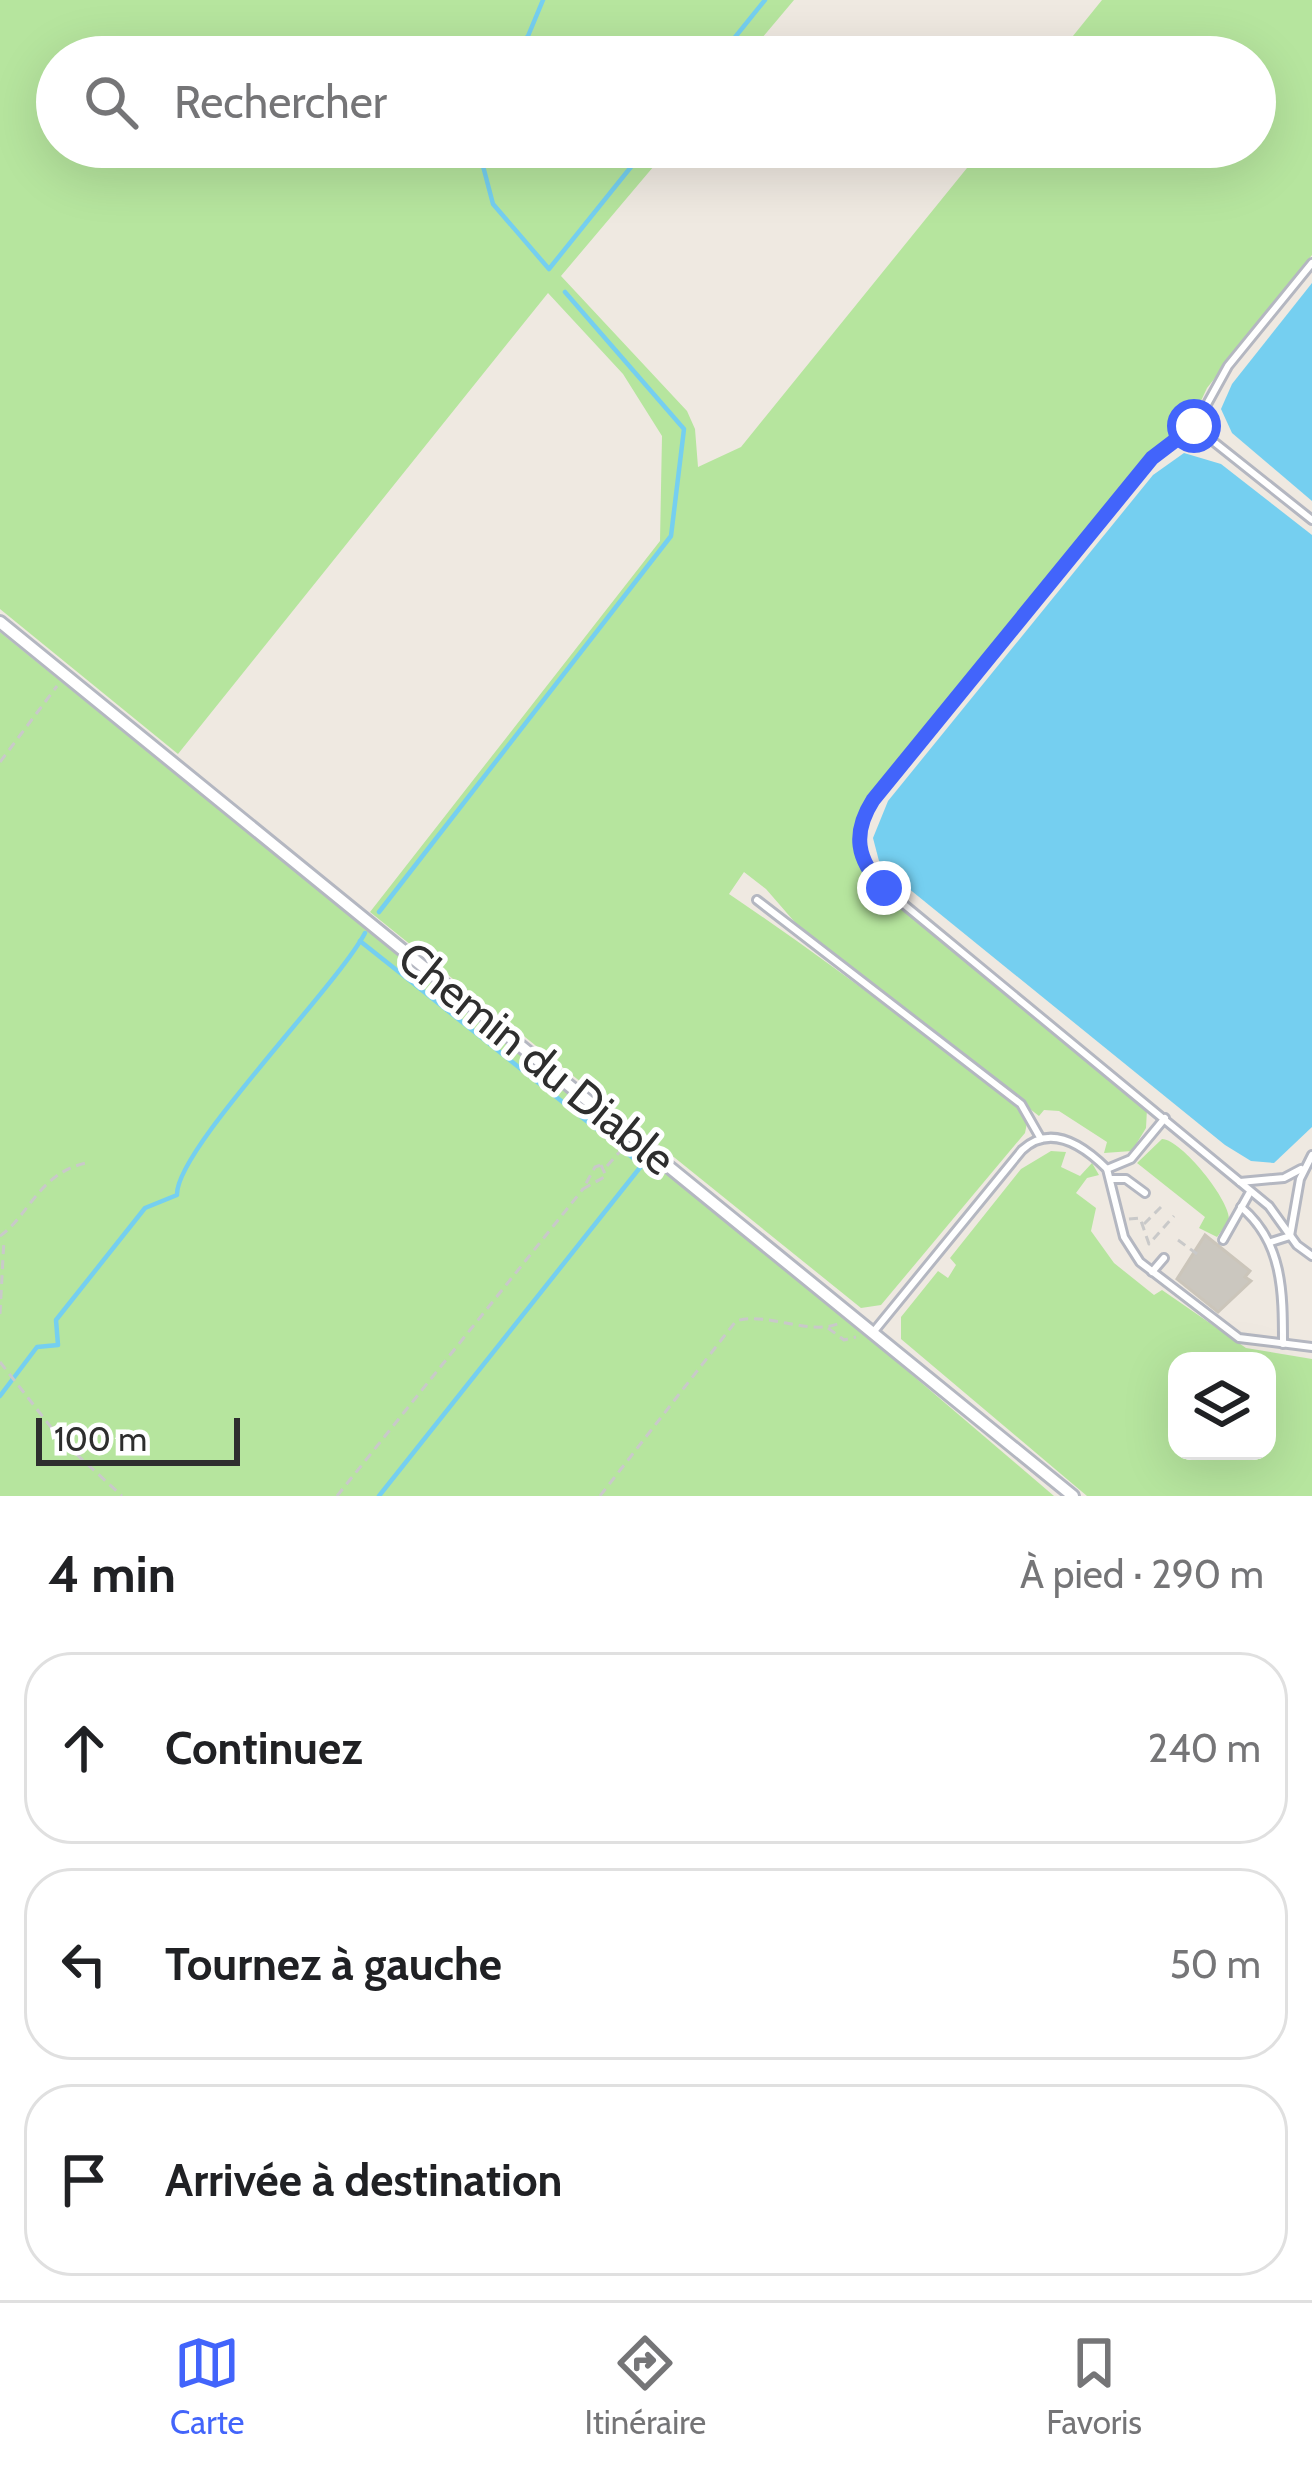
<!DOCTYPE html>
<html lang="fr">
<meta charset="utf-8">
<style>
body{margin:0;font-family:Cabin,sans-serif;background:#f2f2f2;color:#202124}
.controls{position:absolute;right:36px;bottom:36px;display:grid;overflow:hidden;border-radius:24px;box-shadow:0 12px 48px #0002}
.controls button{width:108px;height:108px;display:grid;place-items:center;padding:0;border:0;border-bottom:3px solid #e0e0e0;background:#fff;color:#202124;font:60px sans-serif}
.scale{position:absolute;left:36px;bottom:30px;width:204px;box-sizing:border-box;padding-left:12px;border:6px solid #2e2e2e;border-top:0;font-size:33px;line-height:42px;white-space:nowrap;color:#2e2e2e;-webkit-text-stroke:9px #fff;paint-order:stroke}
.stop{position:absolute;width:36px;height:36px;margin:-27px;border:9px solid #4264fb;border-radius:50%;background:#fff}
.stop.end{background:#4264fb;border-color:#fff;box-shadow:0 3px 12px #0008}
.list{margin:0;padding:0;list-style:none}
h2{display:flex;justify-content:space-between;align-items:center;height:156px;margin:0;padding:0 48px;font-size:51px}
h2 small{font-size:39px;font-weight:400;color:#757577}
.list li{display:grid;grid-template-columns:78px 1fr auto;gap:36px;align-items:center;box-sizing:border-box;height:192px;margin:0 24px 24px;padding:0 24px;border:3px solid #e0e0e0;border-radius:48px}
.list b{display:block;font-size:45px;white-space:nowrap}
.list em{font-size:39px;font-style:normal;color:#757577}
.icon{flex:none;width:66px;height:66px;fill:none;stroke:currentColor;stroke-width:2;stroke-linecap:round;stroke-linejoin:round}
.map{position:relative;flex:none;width:1312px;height:1496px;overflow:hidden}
.search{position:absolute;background:#fff;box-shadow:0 12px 48px #0002;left:36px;right:36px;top:36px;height:132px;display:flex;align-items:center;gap:30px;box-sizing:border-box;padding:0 42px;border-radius:66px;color:#757577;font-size:45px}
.sheet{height:804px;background:#fff}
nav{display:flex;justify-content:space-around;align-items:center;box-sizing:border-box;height:168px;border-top:3px solid #e0e0e0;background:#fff;font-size:33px;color:#757577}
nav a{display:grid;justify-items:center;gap:6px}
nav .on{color:#4264fb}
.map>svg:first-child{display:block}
.green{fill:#b6e59e;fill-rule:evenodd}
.water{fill:#75cff0}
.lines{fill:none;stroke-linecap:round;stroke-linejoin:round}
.stream{stroke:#75cff0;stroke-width:4.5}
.building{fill:#cbc7bf;stroke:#cbc5ba;stroke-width:3}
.lane-casing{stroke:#b4b7c1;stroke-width:12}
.street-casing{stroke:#b4b7c1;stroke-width:16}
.path{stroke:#c9c9c9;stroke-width:3;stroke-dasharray:9 6;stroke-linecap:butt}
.lane{stroke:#fff;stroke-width:6}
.street{stroke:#fff;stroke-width:10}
.route{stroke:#4264fb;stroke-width:15}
.labels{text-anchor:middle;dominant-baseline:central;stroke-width:10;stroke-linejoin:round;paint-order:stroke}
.street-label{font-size:45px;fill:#2e2e2e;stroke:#fff}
</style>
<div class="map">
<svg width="1312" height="1496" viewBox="0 0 1312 1496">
<rect width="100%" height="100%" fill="#efe9e1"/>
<g class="green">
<path d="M0,0H794L746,57H57V147H670L561,276L687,411L695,429L698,467L741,447L984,147H1255V57H1056L1102,0H1312V255L1207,388L1192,420L1155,449L866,802C847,836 854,862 880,889L1147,1109L1146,1128L1132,1151L1104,1153L1107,1142L1059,1111L1044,1110L1039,1116L799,927L766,889L744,872L729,894C828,961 923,1033 1018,1108L1027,1123L1025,1133L881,1305L861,1308L370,912L660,541L662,436L623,374L548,293L178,754L0,609Z"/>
<polygon points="0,632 835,1309 1054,1496 0,1496"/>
<path d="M1162,1139C1181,1139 1232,1202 1229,1221L1217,1237L1199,1228L1205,1217L1137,1163Z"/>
<path d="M1051,1151L1066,1152L1061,1167L1080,1176L1092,1163L1099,1175L1087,1178L1076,1193L1096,1208L1091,1231L1114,1263L1154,1295L1162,1290L1246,1348L1312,1359V1496H1087L901,1339V1317L938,1271L948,1278L956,1265L950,1258L1021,1169ZM1177,1361H1267V1451H1177Z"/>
</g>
<g class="water">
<polygon points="1312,283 1312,501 1232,433 1221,409 1232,384"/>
<polygon points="1184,453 1221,464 1312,535 1312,1127 1274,1163 1251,1161 1225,1145 892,875 879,861 873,838 888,801 1153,475"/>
</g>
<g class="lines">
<g class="stream">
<polyline points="507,57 528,36 543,0"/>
<polyline points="719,57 765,0"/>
<polyline points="478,147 493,204 549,269 647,147"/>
<polyline points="379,912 671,536 684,429 565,292"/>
<polyline points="360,941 642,1165 379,1496"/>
<path d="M0,1396L37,1347L58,1345L56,1320L145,1208L177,1195C175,1150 336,988 365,933"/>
</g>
</g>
<polygon class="building" points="1205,1235 1250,1271 1245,1277 1251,1281 1218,1312 1177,1279"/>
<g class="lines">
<g class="lane-casing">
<g id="lane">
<path d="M1312,263L1228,366L1196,424L1152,457L873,800C852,833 855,860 884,888L1269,1206L1297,1245L1312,1256"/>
<polyline points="1194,426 1312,520"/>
<polyline points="757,900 1021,1104 1041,1139"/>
<polyline points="1107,1169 1131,1159 1165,1118"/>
<polyline points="1112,1179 1126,1179 1145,1193"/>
<polyline points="1240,1182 1284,1178 1301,1169"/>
<path d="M1241,1207C1283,1242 1283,1292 1283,1344"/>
<polyline points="1223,1240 1250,1192"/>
<polyline points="1271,1242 1290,1236 1300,1179 1312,1155"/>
<polyline points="1152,1272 1164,1258"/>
<path d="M875,1330L1022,1150C1051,1123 1084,1146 1107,1169L1124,1237L1140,1262L1239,1338L1312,1347"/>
</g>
</g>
<g class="street-casing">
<polyline id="street" points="0,622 1073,1496"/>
</g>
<g class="path">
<polyline points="0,762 57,686"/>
<polygon points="601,1165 606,1176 583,1189 595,1167"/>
<polyline points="607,1166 625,1146"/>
<polyline points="1129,1219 1140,1218 1149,1244 1174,1216"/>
<polyline points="1144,1224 1162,1206"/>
<path d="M0,1236C28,1217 39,1173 86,1163"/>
<polyline points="1178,1240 1197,1254"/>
<polyline points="0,1314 4,1239"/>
<polyline points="828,1328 844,1340 856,1337"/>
<polyline points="0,1362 61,1440 122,1496"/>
<polyline points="337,1496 583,1189"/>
<path d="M600,1496L736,1321C767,1311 813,1338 842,1322"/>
</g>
<use href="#lane" class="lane"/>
<use href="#street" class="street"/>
</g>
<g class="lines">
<path class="route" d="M884,888C856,860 852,833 873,800L1152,458L1194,426"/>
</g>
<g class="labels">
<g class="street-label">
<text transform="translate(537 1058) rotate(39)">Chemin du Diable</text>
</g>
</g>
</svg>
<div class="controls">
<button><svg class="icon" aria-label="layers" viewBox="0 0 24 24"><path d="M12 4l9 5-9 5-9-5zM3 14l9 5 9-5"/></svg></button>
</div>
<div class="scale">100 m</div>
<div class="stop" style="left:1194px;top:426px"></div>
<div class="stop end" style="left:884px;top:888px"></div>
<div class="search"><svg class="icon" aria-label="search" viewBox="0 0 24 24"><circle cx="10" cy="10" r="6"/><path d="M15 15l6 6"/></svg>Rechercher</div>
</div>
<section class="sheet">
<h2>4 min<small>À pied · 290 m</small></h2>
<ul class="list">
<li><svg class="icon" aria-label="ahead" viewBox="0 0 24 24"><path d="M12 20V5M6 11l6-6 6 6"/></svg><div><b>Continuez</b></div><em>240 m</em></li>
<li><svg class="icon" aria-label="left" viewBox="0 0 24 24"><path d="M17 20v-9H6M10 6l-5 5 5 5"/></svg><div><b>Tournez à gauche</b></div><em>50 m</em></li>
<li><svg class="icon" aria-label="arrive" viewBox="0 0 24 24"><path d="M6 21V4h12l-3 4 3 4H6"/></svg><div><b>Arrivée à destination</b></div></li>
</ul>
</section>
<nav>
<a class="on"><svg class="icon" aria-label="map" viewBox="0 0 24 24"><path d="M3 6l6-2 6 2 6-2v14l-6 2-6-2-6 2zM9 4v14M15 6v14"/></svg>Carte</a>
<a><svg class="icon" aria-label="directions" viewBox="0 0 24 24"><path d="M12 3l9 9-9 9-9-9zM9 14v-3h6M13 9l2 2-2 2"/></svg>Itinéraire</a>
<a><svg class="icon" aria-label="saved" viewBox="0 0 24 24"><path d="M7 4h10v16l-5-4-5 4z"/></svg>Favoris</a>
</nav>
